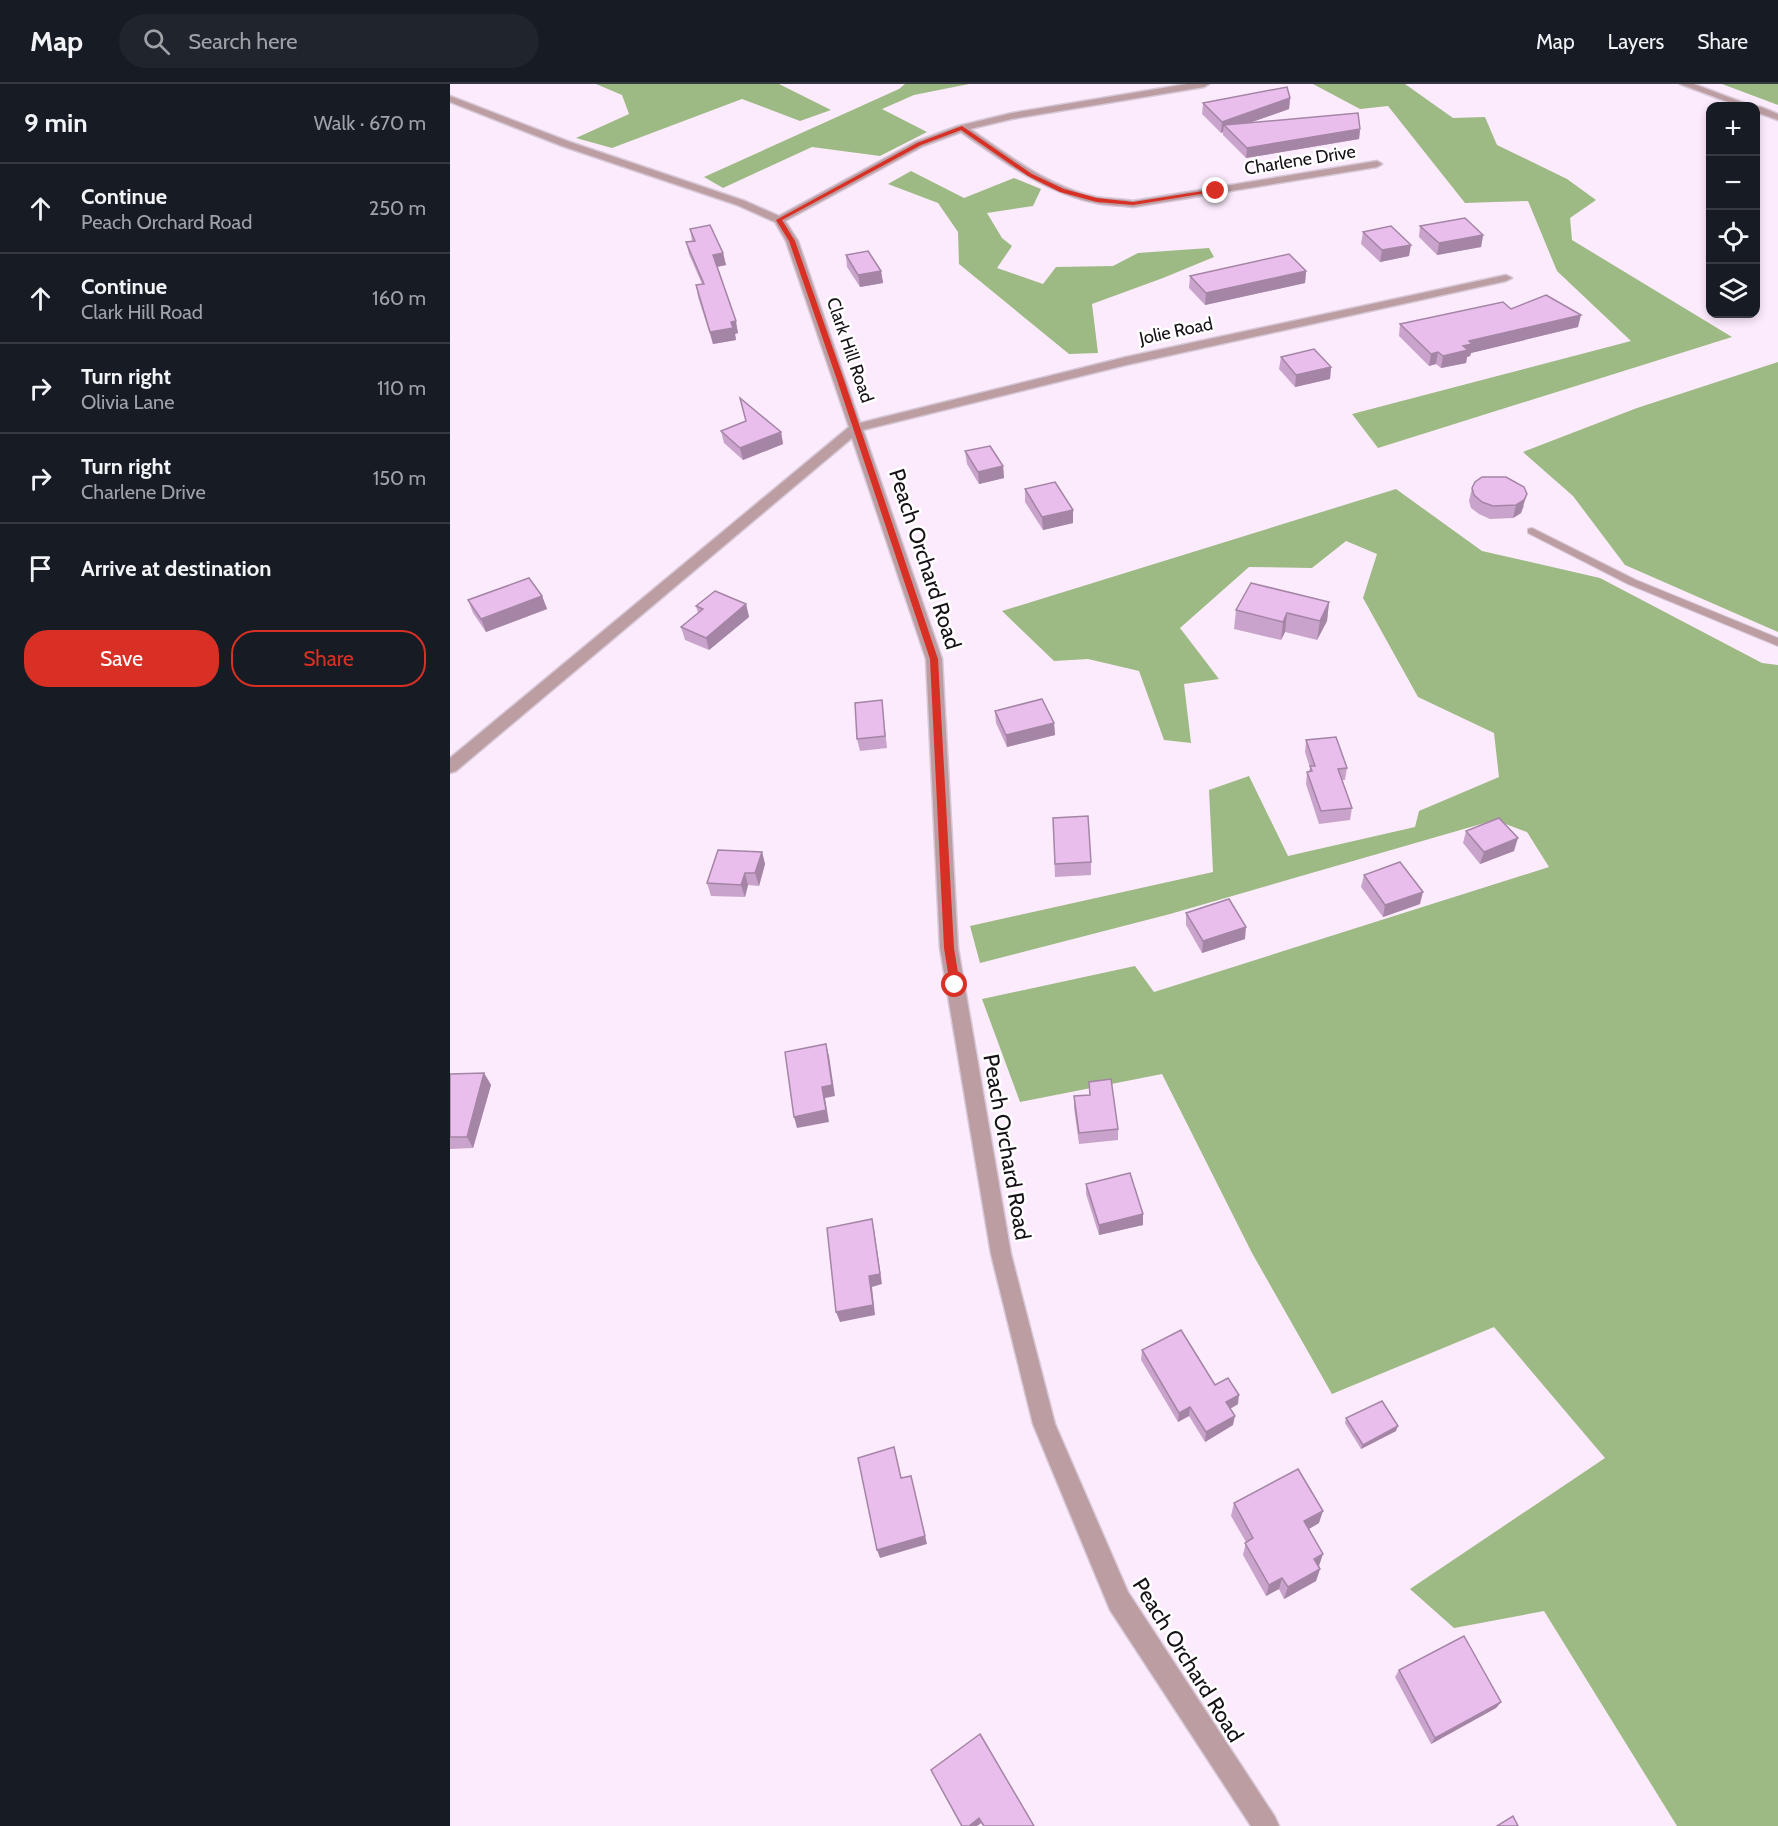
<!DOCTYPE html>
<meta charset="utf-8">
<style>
body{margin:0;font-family:Cabin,sans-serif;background:#20242c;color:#f1f3f6}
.controls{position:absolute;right:18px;top:18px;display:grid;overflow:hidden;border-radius:12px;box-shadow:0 3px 9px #0003}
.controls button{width:54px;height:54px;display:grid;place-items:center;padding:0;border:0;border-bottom:2px solid #363941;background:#171b24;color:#f1f3f6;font:30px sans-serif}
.stop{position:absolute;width:18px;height:18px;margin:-14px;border:4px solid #d93025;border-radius:50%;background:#fff}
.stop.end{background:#d93025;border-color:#fff;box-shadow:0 2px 6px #0008}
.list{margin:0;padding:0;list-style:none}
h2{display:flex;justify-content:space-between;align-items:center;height:78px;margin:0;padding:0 24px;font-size:26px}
h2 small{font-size:20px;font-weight:400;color:#9ea1a6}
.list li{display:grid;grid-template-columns:39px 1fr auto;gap:18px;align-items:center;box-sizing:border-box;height:90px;padding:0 24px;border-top:2px solid #363941}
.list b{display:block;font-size:22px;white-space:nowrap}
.list p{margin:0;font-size:20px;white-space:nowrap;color:#9ea1a6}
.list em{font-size:20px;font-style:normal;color:#9ea1a6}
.actions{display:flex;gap:12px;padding:18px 24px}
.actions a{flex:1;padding:14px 0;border:2px solid #d93025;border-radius:24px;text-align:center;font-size:21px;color:#d93025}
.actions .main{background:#d93025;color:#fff}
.icon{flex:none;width:33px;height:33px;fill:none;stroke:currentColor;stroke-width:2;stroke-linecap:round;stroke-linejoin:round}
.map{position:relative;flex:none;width:1328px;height:1742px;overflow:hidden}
header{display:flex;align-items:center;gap:36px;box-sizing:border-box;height:84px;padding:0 30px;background:#171b24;border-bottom:2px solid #363941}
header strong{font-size:28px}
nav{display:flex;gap:33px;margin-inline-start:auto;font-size:21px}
.search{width:420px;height:54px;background:#20242c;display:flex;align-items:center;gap:15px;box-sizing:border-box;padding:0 21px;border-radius:33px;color:#9ea1a6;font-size:22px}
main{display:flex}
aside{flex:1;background:#171b24}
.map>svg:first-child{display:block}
.forest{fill:#9db984}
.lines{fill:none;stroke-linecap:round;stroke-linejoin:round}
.lane-casing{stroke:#d7c8d8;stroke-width:2}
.street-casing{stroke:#d7c8d8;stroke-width:3}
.lane{fill:#bc9ea2;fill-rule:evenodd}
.street{fill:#bc9ea2;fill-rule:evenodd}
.wall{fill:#c9a3cb}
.shaded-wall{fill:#a485a5}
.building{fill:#eabeec;stroke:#a485a5;stroke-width:1.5}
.route{fill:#d93025}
.labels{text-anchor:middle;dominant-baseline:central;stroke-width:5;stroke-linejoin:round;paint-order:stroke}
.far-street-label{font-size:18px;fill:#171117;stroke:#fff}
.street-label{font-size:22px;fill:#171117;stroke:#fff}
</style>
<header>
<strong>Map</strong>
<div class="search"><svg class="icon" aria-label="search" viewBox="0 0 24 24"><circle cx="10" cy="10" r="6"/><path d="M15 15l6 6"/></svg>Search here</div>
<nav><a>Map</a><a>Layers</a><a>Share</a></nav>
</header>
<main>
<aside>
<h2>9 min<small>Walk · 670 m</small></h2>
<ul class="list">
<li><svg class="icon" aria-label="ahead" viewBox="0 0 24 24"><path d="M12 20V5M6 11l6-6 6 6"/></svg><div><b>Continue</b><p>Peach Orchard Road</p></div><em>250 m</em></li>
<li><svg class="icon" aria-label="ahead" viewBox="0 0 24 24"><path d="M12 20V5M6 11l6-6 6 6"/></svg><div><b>Continue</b><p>Clark Hill Road</p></div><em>160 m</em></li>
<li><svg class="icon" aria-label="right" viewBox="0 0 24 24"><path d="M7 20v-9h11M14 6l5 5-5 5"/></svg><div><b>Turn right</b><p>Olivia Lane</p></div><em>110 m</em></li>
<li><svg class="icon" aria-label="right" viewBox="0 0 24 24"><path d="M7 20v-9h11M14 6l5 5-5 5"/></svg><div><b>Turn right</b><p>Charlene Drive</p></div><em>150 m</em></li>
<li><svg class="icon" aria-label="arrive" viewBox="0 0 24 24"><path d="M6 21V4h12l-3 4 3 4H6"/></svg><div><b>Arrive at destination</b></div></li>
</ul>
<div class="actions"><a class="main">Save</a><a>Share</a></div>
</aside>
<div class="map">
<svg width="1328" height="1742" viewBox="0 0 1328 1742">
<rect width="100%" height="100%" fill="#fcebfd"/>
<g class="forest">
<polygon points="146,0 329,0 381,26 350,37 292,15 162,64 126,54 179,30 172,11"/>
<polygon points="455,0 519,0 464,11 432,25 477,48 430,72 362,63 273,104 254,93 449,5"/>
<polygon points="863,0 955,0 1003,34 1035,33 1047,61 1117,95 1146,116 1120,134 1122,156 1282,253 928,364 902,330 1181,257 1107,187 1078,117 1015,119 938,22 910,25"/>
<polygon points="1272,0 1328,0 1328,21"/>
<polygon points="461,87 514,114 564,94 591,105 583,122 537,129 552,154 562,162 547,184 593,200 606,183 663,182 688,169 759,164 764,173 713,194 642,220 648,269 619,270 509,180 508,148 488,119 438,100"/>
<polygon points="1328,278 1328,548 1175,481 1123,412 1073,368 1187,324"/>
<polygon points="946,405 1032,467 1150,494 1312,579 1328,581 1328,1742 1227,1742 1094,1527 1004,1544 960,1505 1155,1374 1044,1243 882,1310 802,1169 712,990 570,1018 532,915 685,882 704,908 1099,783 1077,748 1045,736 720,830 530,879 520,842 763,788 759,706 799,692 838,772 965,743 969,727 1049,693 1044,649 968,613 913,514 927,470 896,457 862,484 799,483 730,544 769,595 734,600 741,659 714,656 689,587 638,575 604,577 552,527"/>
</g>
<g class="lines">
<g class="lane-casing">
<polygon id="lane" points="1082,444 1186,496 1328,554 1328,562 1178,500 1078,449 1078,445"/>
</g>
<g class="street-casing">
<g id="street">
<path d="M737,0H759L754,3L562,35L520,45C559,72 599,103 646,113C658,115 671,115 683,117L927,77L932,80L927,83L683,123C671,121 658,122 646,119C595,109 553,77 511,48L473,62L335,137L348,157L410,339L676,273L1056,191L1062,194L1056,197L676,281L413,346L492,575L508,864L561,1170L605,1340L678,1508L825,1733L829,1742H801L660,1526L583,1340L541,1170L490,864L476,575L402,354L6,687L0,689V674L399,343L336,157L325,138L287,121L112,62L0,18V12L120,58L295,117L329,132L465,58L508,42L562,29Z"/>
<polygon points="1230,0 1244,0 1302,22 1289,22"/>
<path d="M1304,22C1312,22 1320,27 1328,30V36L1306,28Z"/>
</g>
</g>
<use href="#lane" class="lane"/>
<use href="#street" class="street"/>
</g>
<g class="wall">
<polygon points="840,14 839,25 802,38 910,45 909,55 796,74 773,51 773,48 771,49 752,30 753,19"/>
<polygon points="970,142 1033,151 1031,163 987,171 969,153"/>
<polygon points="240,145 273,169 276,181 267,183 288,249 285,250 286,256 263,260 248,213 246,201 252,200 239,170 236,158 242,157"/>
<polygon points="913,148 959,172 930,178 911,160"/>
<polygon points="396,171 431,187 433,199 410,203 397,183"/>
<polygon points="856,187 855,199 755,221 739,204 740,192"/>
<polygon points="1061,225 1128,243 1021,269 1020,272 1017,273 1016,279 991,284 986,280 979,282 949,252 950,240"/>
<polygon points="831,273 881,283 880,295 845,303 829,285"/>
<polygon points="290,314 331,348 333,360 293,376 274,359 271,347 296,337"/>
<polygon points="515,367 553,382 554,394 529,400 517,380"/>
<polygon points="1022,404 1074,422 1071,429 1063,434 1040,435 1029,430 1021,424 1019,417"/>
<polygon points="575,405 623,426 623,439 593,446 575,418"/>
<polygon points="92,512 97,525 36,548 23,529 18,516"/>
<polygon points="879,518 877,537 867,556 835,548 831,556 784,545 786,526"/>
<polygon points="296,520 299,533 259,566 235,556 231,543 248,529 246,522"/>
<polygon points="432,616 437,664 410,667 407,655"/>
<polygon points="545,627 604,639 605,651 557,663 546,639"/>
<polygon points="856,656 897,684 895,696 892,696 902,724 900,736 869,740 856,700 857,688 859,687 860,684 855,668"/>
<polygon points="603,734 641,778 641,791 605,793"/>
<polygon points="1016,747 1064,767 1030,780 1013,759"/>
<polygon points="312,768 315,780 309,802 298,801 295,813 261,812 257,799"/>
<polygon points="914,791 970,820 933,833 911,803"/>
<polygon points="736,829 795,855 752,869 736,841"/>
<polygon points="34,989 41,1001 23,1064 0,1065 0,990"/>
<polygon points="639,998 668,1045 668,1056 629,1060 624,1024 624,1012 639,1011"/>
<polygon points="636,1100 693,1130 693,1141 649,1151 636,1110"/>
<polygon points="692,1266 765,1301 788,1320 780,1325 783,1341 755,1358 739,1332 728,1338 691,1276"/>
<polygon points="896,1334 946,1347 911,1365 895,1339"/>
<polygon points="784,1419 869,1439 859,1445 870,1485 866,1497 834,1515 829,1505 816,1512 793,1471 796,1458 781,1432"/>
<polygon points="949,1586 1051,1618 1046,1624 981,1660 945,1593"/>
<polygon points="481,1686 584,1742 533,1742 531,1739 527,1742 511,1742"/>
</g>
<g class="shaded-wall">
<polygon points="840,14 839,25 779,46 774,41 773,48 771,49 772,38"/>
<polygon points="910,45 909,55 796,74 797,64"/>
<polygon points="1033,151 1031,163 987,171 989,159"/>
<polygon points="961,161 959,172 930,178 932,166"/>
<polygon points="273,169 276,181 266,183 263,171"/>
<polygon points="431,187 433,199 410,203 408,191"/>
<polygon points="856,187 855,199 755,221 756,209"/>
<polygon points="1131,231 1128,243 1021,269 1020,272 1017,273 1016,279 991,284 993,272 1013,262 1019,257"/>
<polygon points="286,237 288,249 285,250 286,256 263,260 260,248 281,238"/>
<polygon points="988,268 986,280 979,282 981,270"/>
<polygon points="881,283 880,295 845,303 846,291"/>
<polygon points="331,348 333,360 293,376 290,364"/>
<polygon points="553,382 554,394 529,400 528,388"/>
<polygon points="1077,410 1071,429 1063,434 1066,421"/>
<polygon points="623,426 623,439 593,446 592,433"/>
<polygon points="92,512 97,525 36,548 31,535"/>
<polygon points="879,518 877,537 867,556 870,537"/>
<polygon points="296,520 299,533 259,566 256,554"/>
<polygon points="837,529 835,548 831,556 833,538"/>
<polygon points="604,639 605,651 557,663 556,651"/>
<polygon points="1068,754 1064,767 1030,780 1034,768"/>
<polygon points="312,768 315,780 309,802 305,789"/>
<polygon points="295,789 298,801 295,813 291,801"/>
<polygon points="973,808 970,820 933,833 935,821"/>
<polygon points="796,843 795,855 752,869 753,857"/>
<polygon points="376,960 379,972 385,1012 375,1014 379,1038 347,1044 344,1033 372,1003"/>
<polygon points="34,989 41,1001 23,1064 17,1053"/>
<polygon points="693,1130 693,1141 649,1151 649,1141"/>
<polygon points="422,1135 424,1145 432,1200 422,1203 425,1231 390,1238 386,1228 419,1192"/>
<polygon points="789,1311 788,1320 775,1328 776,1318"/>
<polygon points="740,1323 739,1332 728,1338 729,1329"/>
<polygon points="785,1332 783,1341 755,1358 756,1348"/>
<polygon points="948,1342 946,1347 911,1365 913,1361"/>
<polygon points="461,1392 477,1460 430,1474 427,1466"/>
<polygon points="873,1427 869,1439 850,1450 854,1437"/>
<polygon points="873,1470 869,1482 860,1487 864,1475"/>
<polygon points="870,1485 866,1497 834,1515 838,1503"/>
<polygon points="832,1494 829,1505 816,1512 819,1501"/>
<polygon points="1051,1618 1046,1624 981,1660 985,1654"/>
<polygon points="529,1734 531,1739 527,1742 519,1742"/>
</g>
<g class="building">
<polygon points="837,3 840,14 772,38 753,19"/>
<polygon points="908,29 910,45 797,64 774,41"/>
<polygon points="1015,134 1033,151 989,159 970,142"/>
<polygon points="260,141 273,169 263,171 286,237 281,238 283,244 260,248 246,201 254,200 236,158 245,157 240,145"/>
<polygon points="941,142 961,161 932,166 913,148"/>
<polygon points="418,167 431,187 408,191 396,171"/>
<polygon points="839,170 856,187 756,209 740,192"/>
<polygon points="1096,211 1131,231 1019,257 1022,260 1013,262 1018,266 993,272 988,268 981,270 950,240 1053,218 1061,225"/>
<polygon points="864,265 881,283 846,291 831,273"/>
<polygon points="290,314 331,348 290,364 271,347 296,337"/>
<polygon points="540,362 553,382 528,388 515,367"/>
<polygon points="1032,393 1056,393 1074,403 1077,410 1074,416 1066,421 1043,422 1032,418 1024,411 1022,404 1025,398"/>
<polygon points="605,398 623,426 592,433 575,405"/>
<polygon points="79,494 92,512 31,535 18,516"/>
<polygon points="801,499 879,518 870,537 837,529 833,538 786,526"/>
<polygon points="265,507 296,520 256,554 231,543 253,525 246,522"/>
<polygon points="592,615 604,639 556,651 545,627"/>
<polygon points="432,616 435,652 407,655 405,619"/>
<polygon points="886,653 897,684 888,685 902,724 871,727 857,688 862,687 860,682 865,682 856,656"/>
<polygon points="638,732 641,778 605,780 603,734"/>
<polygon points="1049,734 1068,754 1034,768 1016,747"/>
<polygon points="268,766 312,768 305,789 295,789 291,801 257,799"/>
<polygon points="950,778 973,808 935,821 914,791"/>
<polygon points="779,815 796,843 753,857 736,829"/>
<polygon points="376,960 382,1001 372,1003 376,1026 344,1033 335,968"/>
<polygon points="34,989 17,1053 0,1053 0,990"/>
<polygon points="661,995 668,1045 629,1049 624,1012 640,1011 639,998"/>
<polygon points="680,1089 693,1130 649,1141 636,1100"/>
<polygon points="422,1135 430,1190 419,1192 423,1221 386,1228 377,1144"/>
<polygon points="731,1246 765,1301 778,1294 789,1311 776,1318 785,1332 756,1348 740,1323 729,1329 692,1266"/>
<polygon points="932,1317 948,1342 913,1361 896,1334"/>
<polygon points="444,1363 451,1394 461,1392 475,1452 427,1466 408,1374"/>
<polygon points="848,1385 873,1427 854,1437 873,1470 864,1475 870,1485 838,1503 832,1494 819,1501 795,1459 803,1454 784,1419"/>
<polygon points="1014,1552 1051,1618 985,1654 949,1586"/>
<polygon points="530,1650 584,1742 534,1742 529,1734 519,1742 512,1742 481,1686"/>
<polygon points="1063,1732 1068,1742 1047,1742"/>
</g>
<polygon class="route" points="512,42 582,90 614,105 647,114 683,118 766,105 769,107 683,121 647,118 610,108 578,92 511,46 471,61 332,136 345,157 393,293 488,575 504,864 510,901 505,905 500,901 494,864 480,575 386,293 339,157 326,136 467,59"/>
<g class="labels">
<g class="far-street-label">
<text transform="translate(850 76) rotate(-9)">Charlene Drive</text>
<text transform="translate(726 247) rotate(-12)">Jolie Road</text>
<text transform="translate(400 266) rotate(71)">Clark Hill Road</text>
</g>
<g class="street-label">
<text transform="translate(475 475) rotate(72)">Peach Orchard Road</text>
<text transform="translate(557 1063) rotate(80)">Peach Orchard Road</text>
<text transform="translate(738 1576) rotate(58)">Peach Orchard Road</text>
</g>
</g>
</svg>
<div class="controls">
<button>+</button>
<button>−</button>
<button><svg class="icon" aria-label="locate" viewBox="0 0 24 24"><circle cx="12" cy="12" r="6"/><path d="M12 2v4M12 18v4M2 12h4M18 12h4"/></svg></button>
<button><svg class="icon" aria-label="layers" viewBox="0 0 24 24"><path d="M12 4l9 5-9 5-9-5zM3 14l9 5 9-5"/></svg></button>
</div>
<div class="stop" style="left:505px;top:901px"></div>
<div class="stop end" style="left:766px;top:107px"></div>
</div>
</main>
